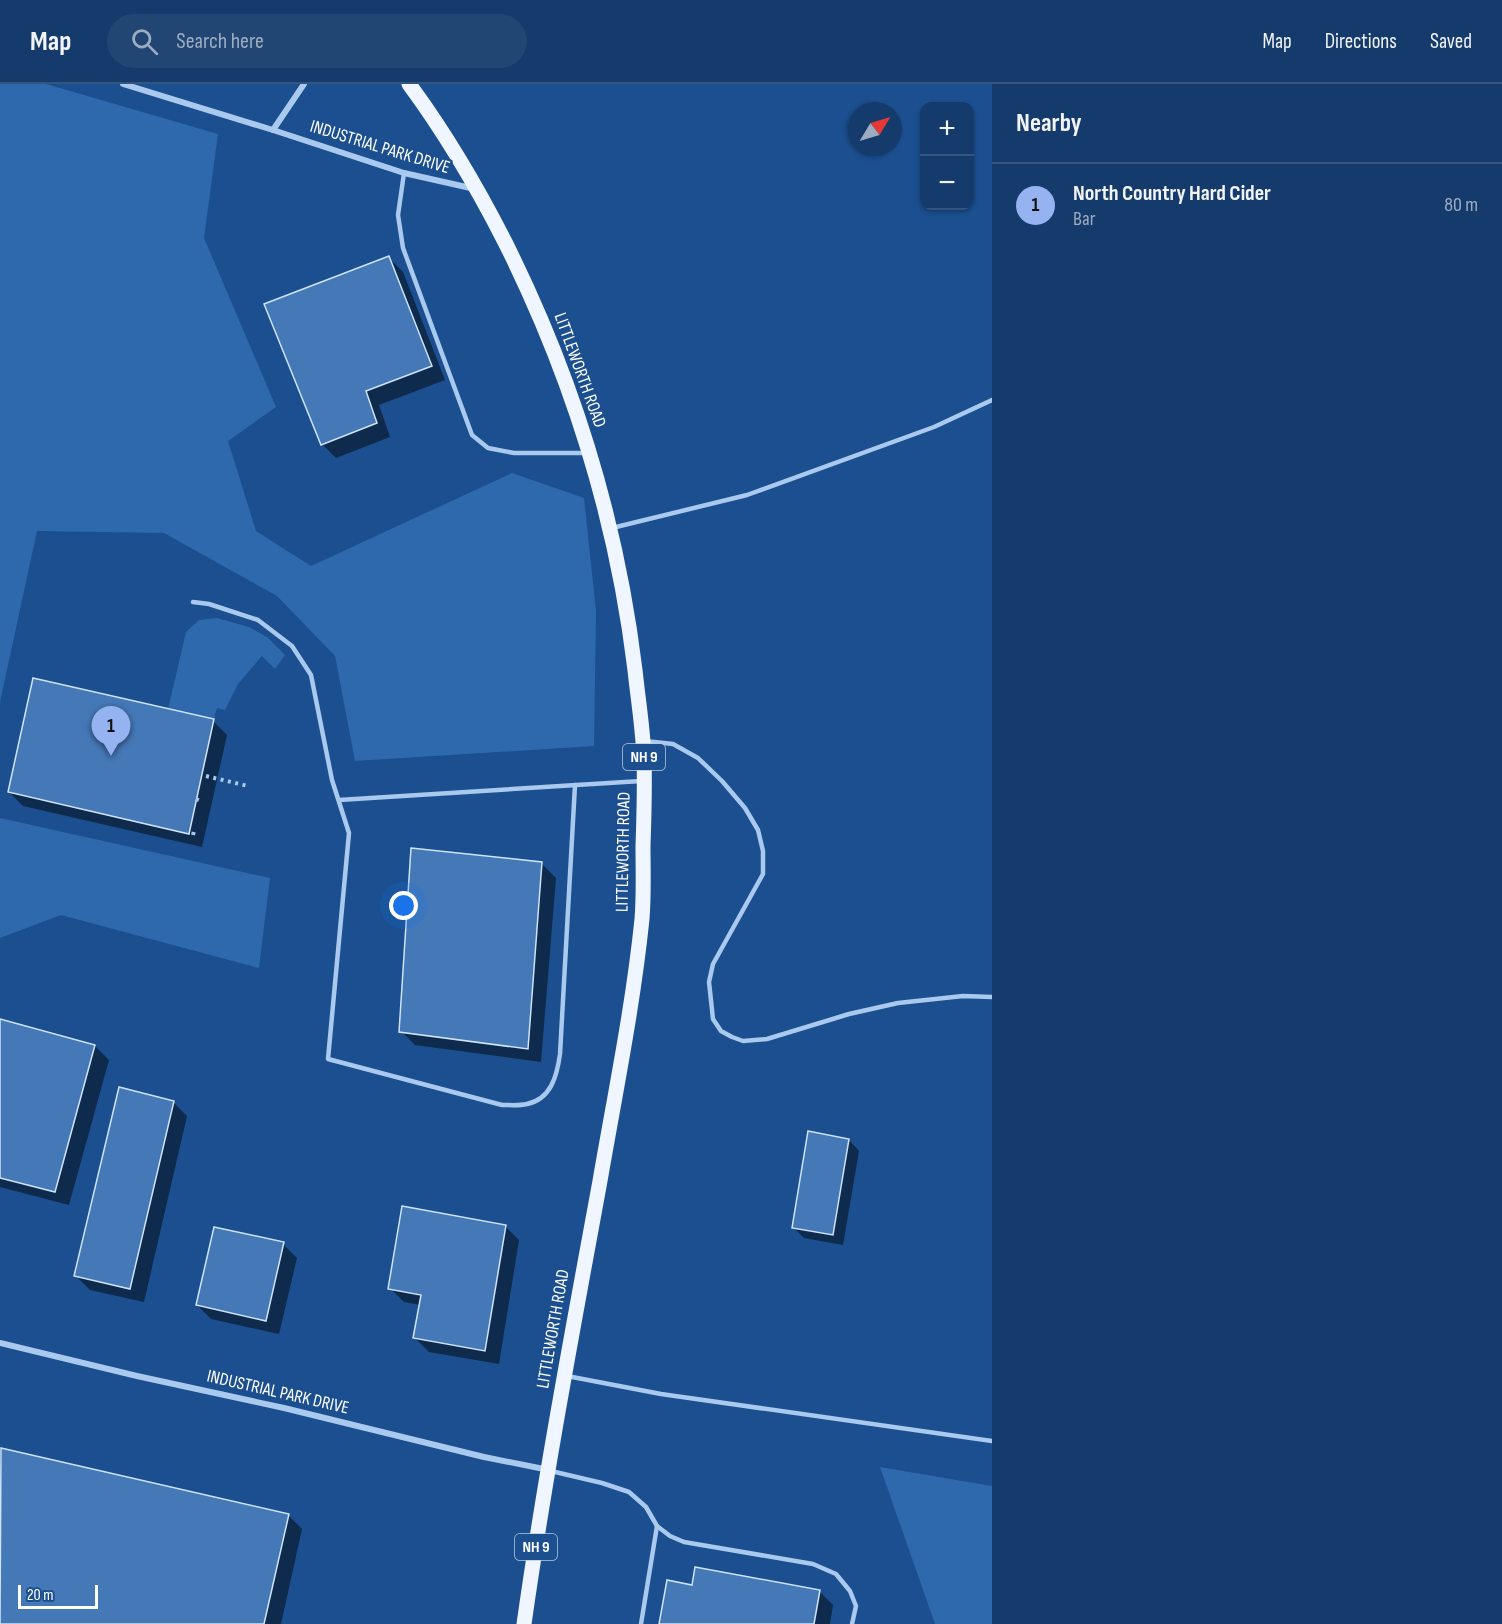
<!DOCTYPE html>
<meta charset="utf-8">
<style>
body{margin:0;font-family:"Sofia Sans Condensed",sans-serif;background:#214673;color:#f1f3f6}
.controls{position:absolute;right:18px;top:18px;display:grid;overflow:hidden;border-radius:12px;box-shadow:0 2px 4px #0004}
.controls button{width:54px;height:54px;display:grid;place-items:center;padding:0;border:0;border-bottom:2px solid #33557e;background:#143b6b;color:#f1f3f6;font:30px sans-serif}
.compass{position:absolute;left:848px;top:18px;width:54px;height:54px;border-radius:50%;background:#143b6b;box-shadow:0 2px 4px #0004;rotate:52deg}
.scale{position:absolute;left:18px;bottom:15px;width:80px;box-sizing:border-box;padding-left:6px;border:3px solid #fff;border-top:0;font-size:16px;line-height:21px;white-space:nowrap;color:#fff;-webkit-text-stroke:4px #1b4f8f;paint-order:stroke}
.you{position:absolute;left:404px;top:822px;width:21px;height:21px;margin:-15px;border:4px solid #fff;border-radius:50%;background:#1a73e8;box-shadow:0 0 0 9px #1a73e833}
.badge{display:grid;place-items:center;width:39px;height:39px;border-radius:50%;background:#95b2f1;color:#111;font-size:20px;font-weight:700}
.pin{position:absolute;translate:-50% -50px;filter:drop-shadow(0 2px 3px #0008)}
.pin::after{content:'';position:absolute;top:32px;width:21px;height:18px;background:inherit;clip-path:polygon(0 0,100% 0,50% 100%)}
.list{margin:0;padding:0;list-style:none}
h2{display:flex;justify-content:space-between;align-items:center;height:78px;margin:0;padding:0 24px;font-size:26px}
h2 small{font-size:20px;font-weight:400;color:#9dadc1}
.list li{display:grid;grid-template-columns:39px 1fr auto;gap:18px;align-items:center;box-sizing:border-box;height:84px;padding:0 24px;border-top:2px solid #33557e}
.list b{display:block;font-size:22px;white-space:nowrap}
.list p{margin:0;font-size:20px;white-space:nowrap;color:#9dadc1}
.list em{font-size:20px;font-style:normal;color:#9dadc1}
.icon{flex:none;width:33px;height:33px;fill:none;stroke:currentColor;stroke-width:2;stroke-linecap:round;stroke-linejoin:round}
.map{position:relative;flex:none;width:992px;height:1540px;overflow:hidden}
header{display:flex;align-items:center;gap:36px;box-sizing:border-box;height:84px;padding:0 30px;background:#143b6b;border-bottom:2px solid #33557e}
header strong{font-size:28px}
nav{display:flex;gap:33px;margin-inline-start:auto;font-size:21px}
.search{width:420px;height:54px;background:#214673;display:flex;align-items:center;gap:15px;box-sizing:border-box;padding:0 21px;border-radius:33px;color:#9dadc1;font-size:22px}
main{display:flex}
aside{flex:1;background:#143b6b}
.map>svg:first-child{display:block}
.green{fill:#2e69ad}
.shadow{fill:#0007}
.building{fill:#4478b7;stroke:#cfe3fa;stroke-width:1.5}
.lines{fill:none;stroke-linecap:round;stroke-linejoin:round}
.path{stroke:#a9c9ee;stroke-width:4;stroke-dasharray:3 4.5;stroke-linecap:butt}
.lane{stroke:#a9c9ee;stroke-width:4.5}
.street{stroke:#a9c9ee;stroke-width:6}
.primary{stroke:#f0f6ff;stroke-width:15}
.labels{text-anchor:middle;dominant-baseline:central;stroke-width:5;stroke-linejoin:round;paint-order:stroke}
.shield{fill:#1b4f8f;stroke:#bbcadd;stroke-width:1.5}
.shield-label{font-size:16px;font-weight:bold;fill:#fff}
.street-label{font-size:18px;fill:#fff;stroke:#1b4f8f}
</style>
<header>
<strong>Map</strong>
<div class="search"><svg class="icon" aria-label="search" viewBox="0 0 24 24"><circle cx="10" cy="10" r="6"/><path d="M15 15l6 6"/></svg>Search here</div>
<nav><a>Map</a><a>Directions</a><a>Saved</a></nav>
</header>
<main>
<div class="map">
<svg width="992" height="1540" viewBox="0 0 992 1540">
<rect width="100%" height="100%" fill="#1b4f8f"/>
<g class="green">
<polygon points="0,0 46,0 218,50 204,154 276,323 228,357 256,447 311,482 512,389 584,414 596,527 594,662 355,677 335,572 277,512 164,449 37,447 0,618"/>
<polygon points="217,534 249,543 267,553 285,571 275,585 262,572 238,600 225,626 217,624 214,635 168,625 186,548 199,536"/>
<polygon points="0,734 270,794 259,884 61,831 0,854"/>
<polygon points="880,1383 992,1402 992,1540 935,1540"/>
</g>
<g class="shadow">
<polygon points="389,174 403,188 445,296 379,321 390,353 336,374 322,360 266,220"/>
<polygon points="213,637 227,651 202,763 23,722 9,708"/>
<polygon points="542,780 556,794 541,978 415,961 401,947"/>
<polygon points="0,937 95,962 109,976 69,1121 0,1103"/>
<polygon points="173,1018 187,1032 144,1218 90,1206 76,1192"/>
<polygon points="849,1056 859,1067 843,1161 804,1154 793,1143"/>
<polygon points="505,1142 519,1156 499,1280 429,1268 415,1254 420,1221 404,1218 390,1204"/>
<polygon points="283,1160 297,1174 279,1250 211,1235 197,1221"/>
<polygon points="2,1366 288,1431 302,1445 281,1540 0,1540 0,1374"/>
<polygon points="694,1503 819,1507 833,1521 830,1540 661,1540"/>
</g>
<g class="building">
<polygon points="389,172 432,282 366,307 377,339 321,361 264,220"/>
<polygon points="33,594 214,635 189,750 8,708"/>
<polygon points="411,764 542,778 528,965 399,948"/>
<polygon points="0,935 95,961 55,1108 0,1094"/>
<polygon points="119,1003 174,1017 130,1205 74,1192"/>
<polygon points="808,1047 849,1055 833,1151 792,1144"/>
<polygon points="402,1122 506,1141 485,1267 413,1254 421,1211 388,1205"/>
<polygon points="214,1143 284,1158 266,1237 196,1221"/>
<polygon points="1,1364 289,1430 264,1540 0,1540"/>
<polygon points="695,1483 820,1506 814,1540 659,1540 667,1496 692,1501"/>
</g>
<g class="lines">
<g class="path">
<polyline points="206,692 248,702"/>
<polyline points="196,715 201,717"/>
<polyline points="193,751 194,747"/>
</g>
<g class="lane">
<polyline points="404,89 398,131 403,164 472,351 488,364 514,369 587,369"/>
<polyline points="612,444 747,411 934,343 992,316"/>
<path d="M193,518L209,520L258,536L292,562L311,591L332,696L349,749L328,975L502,1021C510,1021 519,1022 527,1020C551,1015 557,992 560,970L575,701"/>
<polyline points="645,657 673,660 698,674 722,697 745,724 758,746 763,767 763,790 713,880 709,898 713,935 721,947 732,953 743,957 767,955 849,930 898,919 963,912 992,913"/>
<polyline points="339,716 641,697"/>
<polyline points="567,1292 661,1310 992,1357"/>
<polyline points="551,1387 602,1399 629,1408 646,1423 657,1442 670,1452 684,1458 813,1480 836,1490 850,1507 856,1522 852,1540"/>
<polyline points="641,1540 657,1442"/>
</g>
<g class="street">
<polyline points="123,0 273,46 404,89 475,105"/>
<polyline points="273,46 304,0"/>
<polyline points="0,1259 137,1292 284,1324 484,1373 549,1386"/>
</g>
<path class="primary" d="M409,0C446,50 477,103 505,158C572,292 617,437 635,586C638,615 643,645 644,674C645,704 644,733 643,762C643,786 644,811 642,835C633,923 615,1010 600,1097C573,1244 545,1392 524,1540"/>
</g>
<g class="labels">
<g class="shield">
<rect x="623" y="660" width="42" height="26" rx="4.5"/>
<rect x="515" y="1450" width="42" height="26" rx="4.5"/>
</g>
<g class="shield-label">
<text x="644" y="673">NH 9</text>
<text x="536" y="1463">NH 9</text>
</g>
<g class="street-label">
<text transform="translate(380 63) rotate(17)">INDUSTRIAL PARK DRIVE</text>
<text transform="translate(580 286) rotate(70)">LITTLEWORTH ROAD</text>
<text transform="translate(623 768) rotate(-89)">LITTLEWORTH ROAD</text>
<text transform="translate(553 1245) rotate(-80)">LITTLEWORTH ROAD</text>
<text transform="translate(278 1308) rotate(13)">INDUSTRIAL PARK DRIVE</text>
</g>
</g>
</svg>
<div class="controls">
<button>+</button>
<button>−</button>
</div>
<svg class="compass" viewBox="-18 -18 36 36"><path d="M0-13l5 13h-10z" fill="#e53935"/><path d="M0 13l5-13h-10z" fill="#9dadc1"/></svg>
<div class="scale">20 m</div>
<div class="you"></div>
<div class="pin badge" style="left:111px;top:672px">1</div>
</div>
<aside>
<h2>Nearby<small></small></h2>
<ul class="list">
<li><span class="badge">1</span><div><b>North Country Hard Cider</b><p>Bar</p></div><em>80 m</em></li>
</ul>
</aside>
</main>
